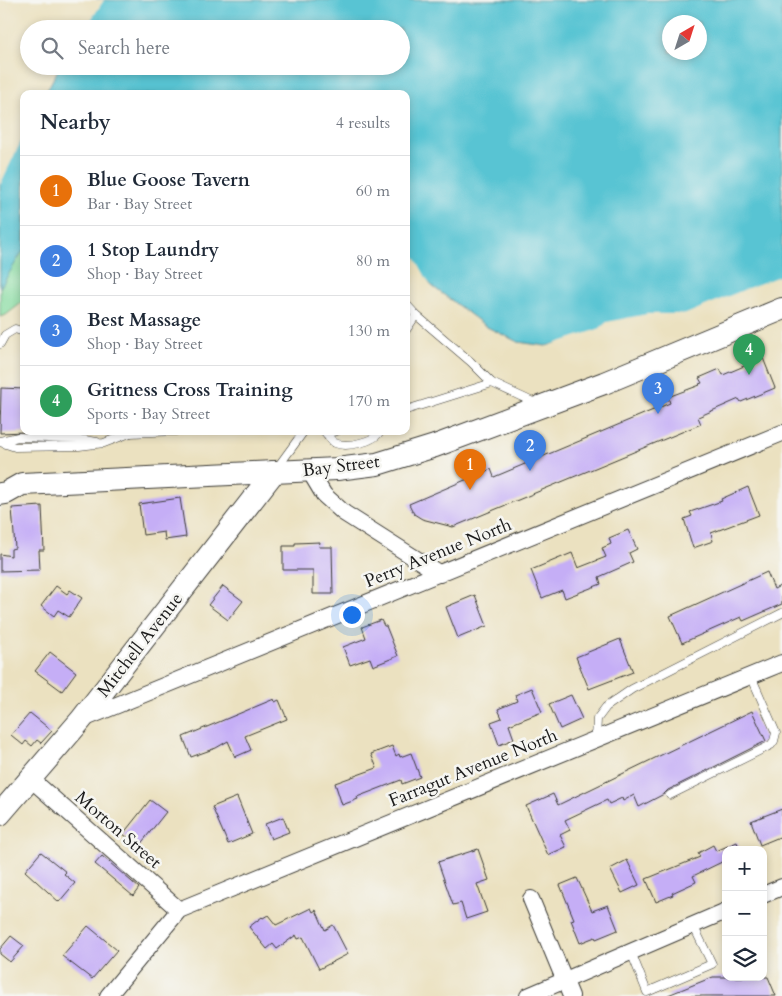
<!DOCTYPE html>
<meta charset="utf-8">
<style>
body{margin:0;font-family:Cardo,serif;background:#f6f6f7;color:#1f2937}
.controls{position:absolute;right:15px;bottom:15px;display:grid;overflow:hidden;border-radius:10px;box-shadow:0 2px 8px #0003}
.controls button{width:45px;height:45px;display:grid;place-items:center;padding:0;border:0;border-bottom:1px solid #e0e1e3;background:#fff;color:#1f2937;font:25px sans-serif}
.compass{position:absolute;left:662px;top:15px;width:45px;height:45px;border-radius:50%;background:#fff;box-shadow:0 2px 8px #0003;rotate:39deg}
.you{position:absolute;left:351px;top:614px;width:18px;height:18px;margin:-12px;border:4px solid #fff;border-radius:50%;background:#1a73e8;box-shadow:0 0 0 8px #1a73e833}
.badge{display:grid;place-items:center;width:32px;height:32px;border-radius:50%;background:#b5179e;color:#fff;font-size:16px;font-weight:700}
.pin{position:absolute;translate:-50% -41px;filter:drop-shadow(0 1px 2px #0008)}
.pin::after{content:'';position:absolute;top:26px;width:18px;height:15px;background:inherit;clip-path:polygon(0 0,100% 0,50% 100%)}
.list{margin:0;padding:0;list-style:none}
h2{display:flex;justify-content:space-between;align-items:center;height:65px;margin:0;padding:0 20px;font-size:21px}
h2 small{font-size:16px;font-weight:400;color:#747a83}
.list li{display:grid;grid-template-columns:32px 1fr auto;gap:15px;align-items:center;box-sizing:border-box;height:70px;padding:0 20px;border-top:1px solid #e0e1e3}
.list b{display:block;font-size:19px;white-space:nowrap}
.list p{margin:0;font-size:16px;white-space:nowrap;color:#747a83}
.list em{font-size:16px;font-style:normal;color:#747a83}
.icon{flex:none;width:28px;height:28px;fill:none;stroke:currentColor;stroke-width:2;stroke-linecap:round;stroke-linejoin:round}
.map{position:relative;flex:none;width:782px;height:996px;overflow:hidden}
.search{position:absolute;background:#fff;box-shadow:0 2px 8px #0003;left:20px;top:20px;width:390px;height:55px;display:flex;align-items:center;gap:12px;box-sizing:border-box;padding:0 18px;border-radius:28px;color:#747a83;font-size:19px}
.panel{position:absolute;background:#fff;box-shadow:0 2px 8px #0003;left:20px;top:90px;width:390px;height:345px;border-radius:10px}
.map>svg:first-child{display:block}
.green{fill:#86dca0;stroke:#517c5e}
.water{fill:#59c4d3;stroke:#3a7078;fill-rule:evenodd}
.pier{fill:#ebe1c0}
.building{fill:#c5aef6}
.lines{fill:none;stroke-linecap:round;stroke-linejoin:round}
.lane-casing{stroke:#3b3a35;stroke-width:9}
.street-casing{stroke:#3b3a35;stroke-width:18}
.secondary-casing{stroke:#3b3a35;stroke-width:24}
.lane{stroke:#fff;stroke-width:8}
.street{stroke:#fff;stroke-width:16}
.secondary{stroke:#fff;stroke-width:22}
.labels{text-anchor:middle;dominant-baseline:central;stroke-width:5;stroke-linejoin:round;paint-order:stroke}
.street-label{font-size:18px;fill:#1c1c1c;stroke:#f6f6f2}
</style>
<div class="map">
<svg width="782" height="996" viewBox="0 0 782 996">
<rect width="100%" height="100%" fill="#f6f6f2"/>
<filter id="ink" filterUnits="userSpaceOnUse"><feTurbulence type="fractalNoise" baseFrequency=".02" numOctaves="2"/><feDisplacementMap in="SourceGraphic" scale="10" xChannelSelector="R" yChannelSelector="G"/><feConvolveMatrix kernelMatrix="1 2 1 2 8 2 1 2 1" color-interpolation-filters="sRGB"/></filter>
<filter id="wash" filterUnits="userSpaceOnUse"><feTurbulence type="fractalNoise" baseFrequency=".0096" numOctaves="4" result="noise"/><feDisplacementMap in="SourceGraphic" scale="20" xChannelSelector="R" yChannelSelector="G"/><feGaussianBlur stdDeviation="1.12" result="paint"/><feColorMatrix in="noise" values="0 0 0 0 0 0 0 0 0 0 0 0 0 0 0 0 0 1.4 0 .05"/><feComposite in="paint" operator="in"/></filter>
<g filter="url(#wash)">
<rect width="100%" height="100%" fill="#ebe1c0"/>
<polygon class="green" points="24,207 24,301 6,315 0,317 0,261"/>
<g class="water">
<path d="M96,0H782V279L688,316L656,317L564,342L546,346L518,342L487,327L432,286L406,259V94H45L60,66H401V29H80ZM670,22H700V52H670Z"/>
<polygon points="24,132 24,249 0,288 0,175"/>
</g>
<g class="pier">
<polygon points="94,0 104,0 85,29 78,29"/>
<polygon points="24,129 24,135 0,185 0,170 22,131"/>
<polygon points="406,243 416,259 433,290 406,263"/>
<polygon points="782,275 782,282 689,319 657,319 564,345 546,349 542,348 599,329 607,322 647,314 686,314 748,288"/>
</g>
<g id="blocks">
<g class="building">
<polygon points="763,358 775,388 741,402 739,399 698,417 701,424 453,527 422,519 414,514 409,504 491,469 494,477 670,403 668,397 700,385 699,384 702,383 699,378 720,369 723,375"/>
<polygon points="1,388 24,389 24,432 0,433"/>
<polygon points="748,487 759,515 711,533 713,541 693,548 684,519 692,516 690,512 722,501 721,499"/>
<polygon points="180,498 186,537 165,540 164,532 143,535 139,504"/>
<polygon points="42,506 44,550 39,550 40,570 0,571 0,554 11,556 11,549 15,548 12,508"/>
<polygon points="628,530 637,549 629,553 633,562 599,577 601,584 565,598 562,590 542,598 531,570 572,553 578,568 606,557 602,548 611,544 609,538"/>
<polygon points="320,542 319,547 332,547 333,594 313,594 313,570 283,570 283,546 295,546 295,543"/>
<polygon points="767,572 774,589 782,585 782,604 743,621 741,617 682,643 670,616"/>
<polygon points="56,586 67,594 70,590 82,598 69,617 58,610 54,616 41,606"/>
<polygon points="223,586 243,601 228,620 208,605"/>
<polygon points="475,595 487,626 458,638 446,607"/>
<polygon points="381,620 384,626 386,626 398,656 373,666 370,658 350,665 343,647 366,638 362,627"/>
<polygon points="620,639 633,672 589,689 576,657"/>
<polygon points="50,652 76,672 62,691 35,671"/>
<polygon points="532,688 542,712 509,725 514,739 499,745 491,722 502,718 498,709 517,701 515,695"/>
<polygon points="571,695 582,719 560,729 549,704"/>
<polygon points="274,699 275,702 279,700 287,719 245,736 251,750 235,757 228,741 216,748 191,757 183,737"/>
<polygon points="752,711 766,741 668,790 664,794 639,807 634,795 623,801 622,798 609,804 607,800 565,820 570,830 560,835 566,847 548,855 526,806 553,794 558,805"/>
<polygon points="30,713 52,731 41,743 37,740 32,746 26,741 23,745 11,735"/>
<polygon points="392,746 396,756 399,754 400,757 411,753 420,777 402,784 401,780 357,797 358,799 342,805 335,783 377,768 371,754"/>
<polygon points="237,797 252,834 228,844 212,807"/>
<polygon points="150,800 166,812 139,846 123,834"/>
<polygon points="782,809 782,836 760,845 751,821"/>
<polygon points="283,817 289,832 271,839 265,824"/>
<polygon points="737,842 740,850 726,850 726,860 693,876 696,882 672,893 673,895 656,902 646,879 700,857 698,853 713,845 716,851"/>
<polygon points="478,849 489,880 477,884 487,912 466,919 461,903 453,905 438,862"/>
<polygon points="41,852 66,872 64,874 75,883 59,902 25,871"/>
<polygon points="102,856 139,888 133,896 95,864"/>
<polygon points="627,860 639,885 622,893 610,869"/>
<polygon points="577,878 592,911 608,905 618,930 596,939 595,937 580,943 571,920 574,919 560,885"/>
<polygon points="311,908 313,912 316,910 325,930 333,925 348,954 319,969 303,937 298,939 296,935 277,949 273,944 267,949 249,927 262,917 263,918 268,915 276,925"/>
<polygon points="88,926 117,950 92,979 62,956"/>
<polygon points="11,936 24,946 10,962 0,954 0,949"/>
<polygon points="713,977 768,977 776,996 668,996 668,995"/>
</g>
</g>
</g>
<g filter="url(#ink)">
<use href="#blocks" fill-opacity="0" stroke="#3b3a35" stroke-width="1"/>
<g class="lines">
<g class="lane-casing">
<g id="lane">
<polyline points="406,304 416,315 471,362 492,383"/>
<polyline points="406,330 416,315"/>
<polyline points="0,344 5,335 15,329 24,332"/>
<polyline points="406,410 492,383 535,403"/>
<path d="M324,431C328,435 331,441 335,443C346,448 375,442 380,431"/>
<polyline points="130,433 176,431"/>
<polyline points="326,433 337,431"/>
<polyline points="0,441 18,437 79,439 97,442"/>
<polyline points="0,442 15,447 79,446 104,443 130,433 130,431"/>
<polyline points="277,468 304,431"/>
<polyline points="596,739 597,719 606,707 632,689 782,613"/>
<polyline points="670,795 771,745 774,741 776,733 751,676"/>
<polyline points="631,952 647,992 712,964 693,925"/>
</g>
</g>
<g class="street-casing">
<g id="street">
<polyline points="309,470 324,495 344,513 440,574"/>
<polyline points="83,719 782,433"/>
<polyline points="31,779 179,910"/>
<polyline points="763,895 782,887"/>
<polyline points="531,899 571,996"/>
<polyline points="108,996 179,910 782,663"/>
<polyline points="528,996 726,911"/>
</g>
</g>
<g class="secondary-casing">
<g id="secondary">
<polyline points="0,494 6,493 22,484 337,469 377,464 435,446 604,383 782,309"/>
<polyline points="0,814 81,720 274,472"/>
</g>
</g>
<use href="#lane" class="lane"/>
<use href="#street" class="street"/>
<use href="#secondary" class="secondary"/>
</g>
</g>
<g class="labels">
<g class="street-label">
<text transform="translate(341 466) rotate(-7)">Bay Street</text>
<text transform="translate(438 553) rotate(-22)">Perry Avenue North</text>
<text transform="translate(140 645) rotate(-52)">Mitchell Avenue</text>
<text transform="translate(473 768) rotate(-22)">Farragut Avenue North</text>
<text transform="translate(118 830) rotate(41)">Morton Street</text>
</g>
</g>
</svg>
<div class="controls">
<button>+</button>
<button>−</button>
<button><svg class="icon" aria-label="layers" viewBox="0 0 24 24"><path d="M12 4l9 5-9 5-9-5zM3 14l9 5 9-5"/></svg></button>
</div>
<svg class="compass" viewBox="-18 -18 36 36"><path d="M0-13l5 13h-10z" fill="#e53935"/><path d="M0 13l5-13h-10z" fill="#747a83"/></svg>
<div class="you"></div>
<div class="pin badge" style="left:470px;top:490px;background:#e8710a">1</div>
<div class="pin badge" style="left:530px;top:471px;background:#3f7fe0">2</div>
<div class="pin badge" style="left:658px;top:414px;background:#3f7fe0">3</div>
<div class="pin badge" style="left:749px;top:375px;background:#2e9e5b">4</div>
<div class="search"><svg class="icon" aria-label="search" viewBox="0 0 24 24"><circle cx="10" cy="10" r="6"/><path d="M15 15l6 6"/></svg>Search here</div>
<section class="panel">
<h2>Nearby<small>4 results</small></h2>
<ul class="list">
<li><span class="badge" style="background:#e8710a">1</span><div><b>Blue Goose Tavern</b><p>Bar · Bay Street</p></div><em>60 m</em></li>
<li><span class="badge" style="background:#3f7fe0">2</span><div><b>1 Stop Laundry</b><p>Shop · Bay Street</p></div><em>80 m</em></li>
<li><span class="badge" style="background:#3f7fe0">3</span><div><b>Best Massage</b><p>Shop · Bay Street</p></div><em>130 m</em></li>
<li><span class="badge" style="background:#2e9e5b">4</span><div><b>Gritness Cross Training</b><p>Sports · Bay Street</p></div><em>170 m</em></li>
</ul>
</section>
</div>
